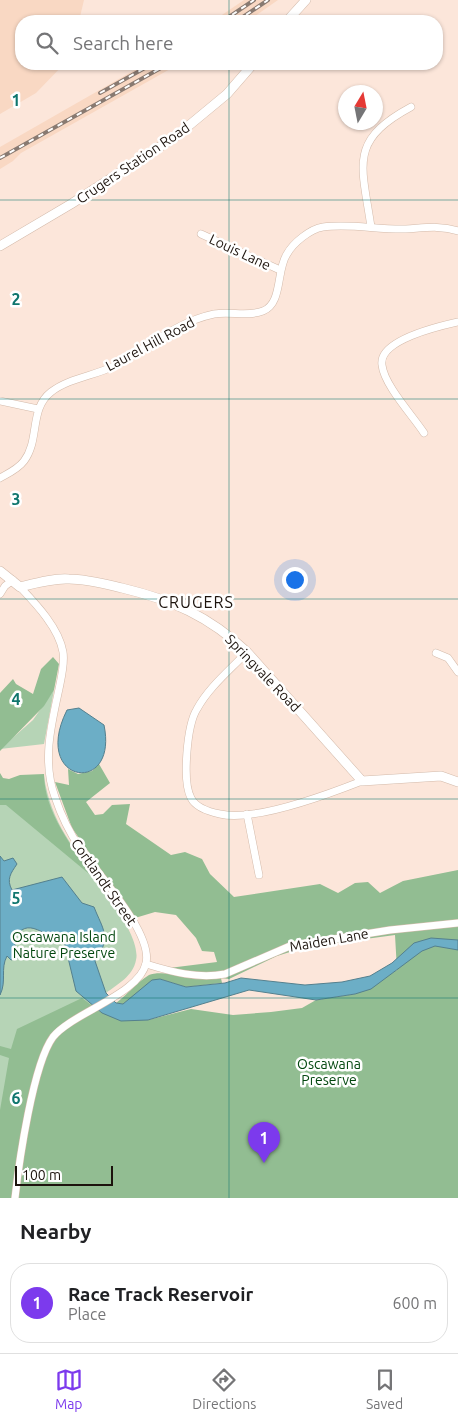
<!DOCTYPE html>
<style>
body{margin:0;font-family:Ubuntu,sans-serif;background:#f6f6f6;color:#202124}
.compass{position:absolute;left:338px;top:85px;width:45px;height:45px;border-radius:50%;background:#fff;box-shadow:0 1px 4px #0004;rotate:10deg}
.scale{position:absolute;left:15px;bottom:12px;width:98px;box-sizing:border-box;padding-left:5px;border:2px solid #1c130d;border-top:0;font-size:14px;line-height:18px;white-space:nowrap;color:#1c130d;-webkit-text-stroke:4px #fff;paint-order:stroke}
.you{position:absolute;left:294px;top:579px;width:18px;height:18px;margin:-12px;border:4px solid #fff;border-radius:50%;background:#1a73e8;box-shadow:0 0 0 8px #1a73e833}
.badge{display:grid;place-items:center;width:32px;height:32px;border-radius:50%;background:#7c3aed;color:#fff;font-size:16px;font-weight:700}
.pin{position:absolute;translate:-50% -41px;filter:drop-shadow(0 1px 2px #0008)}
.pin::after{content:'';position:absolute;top:26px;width:18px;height:15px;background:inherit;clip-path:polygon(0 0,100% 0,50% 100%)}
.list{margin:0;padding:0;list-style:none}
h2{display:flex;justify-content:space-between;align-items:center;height:65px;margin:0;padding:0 20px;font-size:21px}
h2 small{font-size:16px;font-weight:400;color:#757577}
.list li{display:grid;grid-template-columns:32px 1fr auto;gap:15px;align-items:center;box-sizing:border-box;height:80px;margin:0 10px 10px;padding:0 10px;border:1px solid #e0e0e0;border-radius:20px}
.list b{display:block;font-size:19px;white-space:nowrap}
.list p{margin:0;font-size:16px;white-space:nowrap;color:#757577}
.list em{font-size:16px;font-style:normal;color:#757577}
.icon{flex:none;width:28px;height:28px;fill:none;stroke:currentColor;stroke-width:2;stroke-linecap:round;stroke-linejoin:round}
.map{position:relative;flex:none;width:458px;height:1198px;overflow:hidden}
.search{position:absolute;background:#fff;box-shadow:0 1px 4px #0004;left:15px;right:15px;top:15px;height:55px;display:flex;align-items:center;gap:12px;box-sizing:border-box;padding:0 18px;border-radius:20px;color:#757577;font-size:19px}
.sheet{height:155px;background:#fff}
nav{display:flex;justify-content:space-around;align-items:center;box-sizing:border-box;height:70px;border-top:1px solid #e0e0e0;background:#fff;font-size:14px;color:#757577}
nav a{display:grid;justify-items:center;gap:2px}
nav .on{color:#7c3aed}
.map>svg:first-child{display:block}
.built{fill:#f9d8c3}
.green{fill:#b6d4b6}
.forest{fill:#92bd92}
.water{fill:#6caec6;stroke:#54808e}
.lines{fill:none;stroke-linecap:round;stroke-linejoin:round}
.minor-casing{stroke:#d3baaa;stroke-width:8}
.tertiary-casing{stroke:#d3baaa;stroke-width:10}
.minor{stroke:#fff;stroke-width:7}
.tertiary{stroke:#fff;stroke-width:9}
.rail-casing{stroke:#897a71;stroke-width:4}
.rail{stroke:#fff;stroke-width:2;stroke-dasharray:5.5;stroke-linecap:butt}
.grid{fill:none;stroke:#0f766e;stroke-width:1;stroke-opacity:0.55}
.labels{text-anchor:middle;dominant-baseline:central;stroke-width:5;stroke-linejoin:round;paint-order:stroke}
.street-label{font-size:14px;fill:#1c130d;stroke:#fff}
.park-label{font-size:14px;fill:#03470f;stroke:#fff}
.quarter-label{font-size:16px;letter-spacing:1px;fill:#1c130d;stroke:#fff}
.grid-label{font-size:16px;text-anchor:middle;font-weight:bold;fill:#0f766e;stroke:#fff;stroke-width:5;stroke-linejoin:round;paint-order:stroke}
</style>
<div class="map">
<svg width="458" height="1198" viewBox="0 0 458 1198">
<rect width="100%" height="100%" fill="#fce6da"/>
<g class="built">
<polygon points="0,0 84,0 79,21 21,21 21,64 64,64 36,93 0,114"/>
<polygon points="244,0 278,0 248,21 213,21"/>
<polygon points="145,64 179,64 21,153 13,161 0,169 0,147"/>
</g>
<g class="green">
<polygon points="54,690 44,744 0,749 33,720"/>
<path d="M44,776C47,798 55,818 66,836C82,863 143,932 136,960C133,976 118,984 106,993L0,1198V784Z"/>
</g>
<g class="forest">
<polygon points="53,657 59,664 54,690 44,706 0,751 0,693 13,679 16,684 33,694 41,669"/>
<path d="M99,764L110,783L86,802L95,815L103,814L112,805L130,804L126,824L171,855L185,852L202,859L210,874L234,897L320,884L338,893L355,883L368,882L380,893L403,881L458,870V1198H0V1110L9,1058L0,1055V1046L11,1049L17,1029L82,998L102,1013L148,1020L191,1009L233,1015L271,1012L302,1008L316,1000L355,994L397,970L395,935L306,947L277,956L229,979L221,978L222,983L186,987L160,979L123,1004L116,1003C127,995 137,982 149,975C161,969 202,980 220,978L169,968L217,962L214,952L202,951L196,938L176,915L155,912L135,918L72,828L55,782L69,785L68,769L78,774L92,771Z"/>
<path d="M0,773L3,778L9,779L20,775L44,774C44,812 73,848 94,878L6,805H0Z"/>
</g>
<g class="water">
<path d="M79,708L104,725C119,797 30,784 67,710Z"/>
<path d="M0,856L4,861L13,858L17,864C11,873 6,879 12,890L62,877L82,903L94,907C103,930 112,937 95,961L106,993L116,1003L123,1004L152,980L160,979L186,987L225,983L241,978L305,985L342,982L370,976L392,963L414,943L431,938L458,940V950L435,946L422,951L371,989L355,994L316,1000L249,990L148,1020L121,1021L102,1013L76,991L64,941C46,939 27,913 14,940L18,958L11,960L7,956C0,969 7,981 0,995Z"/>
</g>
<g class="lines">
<g class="minor-casing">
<g id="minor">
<path d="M371,227C362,165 348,141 411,107"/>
<polyline points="201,234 280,270"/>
<polyline points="0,401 38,409"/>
<path d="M424,433C413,416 384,385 382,365C378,340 440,326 458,322"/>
<path d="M0,478C9,473 18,469 24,461C40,440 29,409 51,392C69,378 94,376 114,366C147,348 176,322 214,314C230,311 248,317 263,311C283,303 276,270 287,254C293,243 310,229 323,227C350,223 378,230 406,229C424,228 440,225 458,231"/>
<polyline points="0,594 5,586 13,580"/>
<path d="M247,652C230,670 209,687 197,709C187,725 182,781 191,798C196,808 210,812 220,814C254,822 329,794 362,781"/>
<polyline points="436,653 448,658 458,672"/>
<polyline points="247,814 259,875"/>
<path d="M146,964C172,972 198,979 225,974L290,946L390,930L458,923"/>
<path d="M15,1198C19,1162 33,1064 53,1037C72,1013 140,994 146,963C153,933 97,873 80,848C69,832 61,815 55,797C42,762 51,725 59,689C61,679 65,663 63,652C59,628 36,604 20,587"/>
</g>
</g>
<g class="tertiary-casing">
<g id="tertiary">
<polyline points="287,21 306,0"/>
<polyline points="0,246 71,204 175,137 227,94 253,64"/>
<path d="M0,571L20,587C36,583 53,578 69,579C87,579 105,584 122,588C172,600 209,616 247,652L362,781L441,776L458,782"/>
</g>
</g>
<use href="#minor" class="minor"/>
<use href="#tertiary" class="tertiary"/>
<g class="rail-casing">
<g id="rail">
<polyline points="223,21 254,0"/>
<polyline points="237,21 268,0"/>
<polyline points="100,93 152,64"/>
<polyline points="0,158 168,64"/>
</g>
</g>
<use href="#rail" class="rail"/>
</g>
<path class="grid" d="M229,0V21M229,64V1198M0,200H458M0,399H458M0,599H458M0,799H458M0,998H458"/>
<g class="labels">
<g class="street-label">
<text transform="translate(133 163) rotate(-34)">Crugers Station Road</text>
<text transform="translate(240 252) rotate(25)">Louis Lane</text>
<text transform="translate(150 344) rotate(-28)">Laurel Hill Road</text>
<text transform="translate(263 673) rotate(46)">Springvale Road</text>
<text transform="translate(104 882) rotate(55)">Cortlandt Street</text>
<text transform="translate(329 940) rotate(-10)">Maiden Lane</text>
</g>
<g class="park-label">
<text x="64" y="937">Oscawana Island<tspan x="64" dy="16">Nature Preserve</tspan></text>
<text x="329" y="1064">Oscawana<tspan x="329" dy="16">Preserve</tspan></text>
</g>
<g class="quarter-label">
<text x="196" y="602">CRUGERS</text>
</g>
</g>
<g class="grid-label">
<text x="16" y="106">1</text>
<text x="16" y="305">2</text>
<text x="16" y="505">3</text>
<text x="16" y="705">4</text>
<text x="16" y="904">5</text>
<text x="16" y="1104">6</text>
</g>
</svg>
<svg class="compass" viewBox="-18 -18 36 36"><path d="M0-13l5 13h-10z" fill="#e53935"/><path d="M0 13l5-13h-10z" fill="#757577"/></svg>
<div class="scale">100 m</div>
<div class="you"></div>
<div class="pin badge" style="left:264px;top:1163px">1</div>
<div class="search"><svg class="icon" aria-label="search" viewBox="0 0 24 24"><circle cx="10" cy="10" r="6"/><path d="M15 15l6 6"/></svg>Search here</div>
</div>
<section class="sheet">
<h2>Nearby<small></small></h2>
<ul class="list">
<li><span class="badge">1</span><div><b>Race Track Reservoir</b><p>Place</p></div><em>600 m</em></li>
</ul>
</section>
<nav>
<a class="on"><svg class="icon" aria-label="map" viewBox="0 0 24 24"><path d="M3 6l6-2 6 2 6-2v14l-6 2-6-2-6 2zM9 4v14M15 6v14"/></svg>Map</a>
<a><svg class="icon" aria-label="directions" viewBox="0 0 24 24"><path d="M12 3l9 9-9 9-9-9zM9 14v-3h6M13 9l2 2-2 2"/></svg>Directions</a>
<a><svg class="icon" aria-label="saved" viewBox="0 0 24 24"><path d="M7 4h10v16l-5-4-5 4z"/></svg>Saved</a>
</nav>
